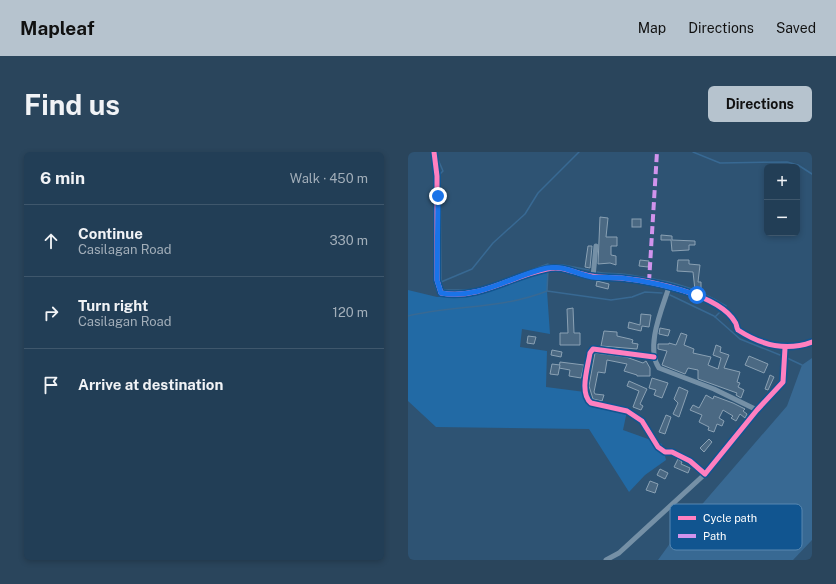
<!DOCTYPE html>
<meta charset="utf-8">
<style>
body{margin:0;font-family:"Public Sans",sans-serif;background:#2a455c;color:#f1f3f6}
.controls{position:absolute;right:12px;top:12px;display:grid;overflow:hidden;border-radius:6px;box-shadow:0 2px 6px #0003}
.controls button{width:36px;height:36px;display:grid;place-items:center;padding:0;border:0;border-bottom:1px solid #3f576c;background:#223e56;color:#f1f3f6;font:20px sans-serif}
.stop{position:absolute;width:12px;height:12px;margin:-9px;border:3px solid #1a73e8;border-radius:50%;background:#fff}
.stop.end{background:#1a73e8;border-color:#fff;box-shadow:0 1px 4px #0008}
.list{margin:0;padding:0;list-style:none}
h2{display:flex;justify-content:space-between;align-items:center;height:52px;margin:0;padding:0 16px;font-size:17px}
h2 small{font-size:13px;font-weight:400;color:#a2aeb9}
.list li{display:grid;grid-template-columns:26px 1fr auto;gap:12px;align-items:center;box-sizing:border-box;height:72px;padding:0 16px;border-top:1px solid #3f576c}
.list b{display:block;font-size:15px;white-space:nowrap}
.list p{margin:0;font-size:13px;white-space:nowrap;color:#a2aeb9}
.list em{font-size:13px;font-style:normal;color:#a2aeb9}
.icon{flex:none;width:22px;height:22px;fill:none;stroke:currentColor;stroke-width:2;stroke-linecap:round;stroke-linejoin:round}
.map{position:relative;flex:none;width:404px;height:408px;overflow:hidden;border-radius:6px}
header{display:flex;align-items:center;gap:24px;box-sizing:border-box;height:56px;padding:0 20px;background:#b6c3ce;color:#111}
header strong{font-size:19px}
nav{display:flex;gap:22px;margin-inline-start:auto;font-size:14px}
.intro{display:flex;align-items:center;justify-content:space-between;box-sizing:border-box;height:96px;padding:0 24px}
h1{margin:0;font-size:28px}
.button{padding:10px 18px;border-radius:6px;background:#b6c3ce;color:#111;font-size:14px;font-weight:700}
main{display:flex;gap:24px;padding:0 24px}
aside{flex:1;background:#223e56;border-radius:6px;box-shadow:0 2px 6px #0003}
.map>svg:first-child{display:block}
.green{fill:#226aa5}
.water{fill:#386993}
.lines{fill:none;stroke-linecap:round;stroke-linejoin:round}
.stream{stroke:#386993;stroke-width:1.5}
.building{fill:#4b6983;stroke:#8aa1b4}
.minor{stroke:#7590a6;stroke-width:5}
.quiet{stroke:#d193ec;stroke-width:4;stroke-dasharray:8 4;stroke-linecap:butt}
.cycleway-casing{stroke:#115590;stroke-width:8}
.cycleway{stroke:#ff80c0;stroke-width:5}
.route{stroke:#1a73e8;stroke-width:5}
.key{fill:#115590;stroke:#5888b1;stroke-width:1}
.key-label{font-size:11px;fill:#fff}
</style>
<header>
<strong>Mapleaf</strong>
<nav><a>Map</a><a>Directions</a><a>Saved</a></nav>
</header>
<div class="intro"><h1>Find us</h1><a class="button">Directions</a></div>
<main>
<aside>
<h2>6 min<small>Walk · 450 m</small></h2>
<ul class="list">
<li><svg class="icon" aria-label="ahead" viewBox="0 0 24 24"><path d="M12 20V5M6 11l6-6 6 6"/></svg><div><b>Continue</b><p>Casilagan Road</p></div><em>330 m</em></li>
<li><svg class="icon" aria-label="right" viewBox="0 0 24 24"><path d="M7 20v-9h11M14 6l5 5-5 5"/></svg><div><b>Turn right</b><p>Casilagan Road</p></div><em>120 m</em></li>
<li><svg class="icon" aria-label="arrive" viewBox="0 0 24 24"><path d="M6 21V4h12l-3 4 3 4H6"/></svg><div><b>Arrive at destination</b></div></li>
</ul>
</aside>
<div class="map">
<svg width="404" height="408" viewBox="0 0 404 408">
<rect width="100%" height="100%" fill="#2e5373"/>
<polygon class="green" points="140,117 139,139 142,182 114,177 112,195 139,199 138,235 177,240 179,248 219,259 215,278 254,292 258,308 237,323 221,340 181,277 28,275 0,249 0,138 29,145 49,144"/>
<polygon class="water" points="404,206 404,388 385,408 250,408 271,379 379,254 394,213"/>
<g class="lines">
<g class="stream">
<polyline points="285,0 312,11 379,10 390,13 404,22"/>
<polyline points="29,5 35,19 32,22 33,130 64,117 85,91 117,62 130,41 171,0"/>
<polyline points="140,113 155,113 181,118"/>
<path d="M189,120C197,122 206,121 214,122C254,128 283,132 318,154"/>
<polyline points="115,121 140,112"/>
<polyline points="27,132 29,139"/>
<polyline points="83,133 106,124"/>
<polyline points="36,138 63,138 80,134"/>
<polyline points="139,139 203,148 224,145 237,140 254,141"/>
<polyline points="262,143 306,164 332,187 372,203"/>
<path d="M0,164C45,153 95,157 139,139L140,118"/>
<polyline points="307,165 311,161"/>
<polyline points="379,206 394,213"/>
</g>
</g>
<g class="building">
<polygon points="192,65 200,66 198,85 209,85 209,94 203,94 203,103 208,104 208,113 202,111 190,112"/>
<rect x="224" y="67" width="9" height="8"/>
<polygon points="253,83 264,84 264,88 287,89 287,93 281,93 281,98 264,99 263,88 253,88"/>
<polygon points="180,94 184,94 182,116 177,115"/>
<polygon points="232,108 241,109 240,115 231,114"/>
<polygon points="270,108 281,108 281,112 292,113 290,130 293,130 293,138 287,138 285,120 269,119"/>
<polygon points="189,129 201,132 200,137 188,134"/>
<polygon points="165,156 166,181 172,181 172,193 152,193 152,181 160,181 159,157"/>
<polygon points="233,162 243,163 241,175 234,174 233,179 220,176 221,170 232,173"/>
<polygon points="252,176 262,178 260,184 251,182"/>
<polygon points="196,179 209,180 209,184 222,187 225,188 224,191 230,192 229,197 193,194"/>
<polygon points="273,181 279,183 276,193 286,197 285,201 303,205 300,213 310,217 313,206 305,203 308,193 313,195 312,200 321,203 316,216 332,220 329,230 332,231 330,235 336,238 333,246 328,243 329,241 290,227 290,218 280,216 277,222 254,213 259,199 250,197 250,192 261,192 261,191 268,193"/>
<polygon points="120,184 128,185 126,192 119,191"/>
<polygon points="144,198 154,200 153,205 143,203"/>
<polygon points="187,201 218,205 235,211 238,209 242,216 242,224 229,224 229,223 216,219 219,212 199,208 197,221 190,220 186,240 187,242 196,243 194,249 185,247 181,234"/>
<polygon points="341,204 360,212 356,221 337,213"/>
<polygon points="152,210 176,213 173,226 161,224 162,218 151,216"/>
<polygon points="144,212 152,213 150,223 142,222"/>
<polygon points="362,223 366,225 360,238 357,237"/>
<polygon points="244,226 260,231 254,246 246,243 248,238 241,236"/>
<polygon points="221,229 239,237 232,252 235,254 233,258 225,255 231,239 219,234"/>
<polygon points="271,235 280,239 271,265 265,262 270,251 266,247"/>
<polygon points="298,243 305,247 306,244 325,251 337,257 335,259 339,262 337,266 332,262 328,269 323,266 325,264 315,258 311,266 316,269 314,274 309,272 306,280 300,278 301,275 291,270 294,263 282,258 285,253 291,256"/>
<polygon points="258,263 263,265 257,282 251,280"/>
<polygon points="301,287 304,290 296,300 292,296"/>
<polygon points="270,307 274,310 273,312 282,316 280,321 266,315"/>
<polygon points="252,317 260,321 257,327 249,323"/>
<polygon points="242,329 250,332 247,341 238,338"/>
</g>
<g class="lines">
<g class="minor">
<path d="M26,0L29,24V128L33,141C71,148 103,124 139,117C156,113 167,122 183,124C193,126 203,125 213,126C243,129 311,142 327,170C329,172 328,175 330,178C353,193 377,200 404,190"/>
<polyline points="185,125 188,94"/>
<path d="M261,135C254,157 237,195 251,216L306,237L349,258"/>
<path d="M246,205L185,197L182,201C180,215 171,241 183,251L219,259L234,269L250,295L257,300H264L282,309L297,322L349,258L375,230L377,196"/>
<polyline points="198,408 211,401 297,322"/>
</g>
<polyline class="quiet" points="241,130 249,0"/>
<g class="cycleway-casing">
<g id="cycleway">
<path d="M26,0L29,24V128L33,141C71,148 103,124 139,117C156,113 167,122 183,124C193,126 203,125 213,126C243,129 311,142 327,170C329,172 328,175 330,178C353,193 377,200 404,190"/>
<path d="M246,205L185,197L182,201C180,215 171,241 183,251L219,259L234,269L250,295L257,300H264L282,309L297,322L349,258L375,230L377,196"/>
</g>
</g>
<use href="#cycleway" class="cycleway"/>
</g>
<g class="lines">
<path class="route" d="M30,44L29,128L33,141C71,148 103,124 139,116C156,113 168,122 184,125C194,126 204,125 214,126C239,129 265,135 289,143"/>
</g>
<rect x="262" y="352" width="132" height="46" rx="6" class="key"/>
<rect x="270" y="364" width="18" height="4" fill="#ff80c0"/>
<rect x="270" y="382" width="18" height="4" fill="#d193ec"/>
<g class="key-label">
<text x="295" y="370">Cycle path</text>
<text x="295" y="388">Path</text>
</g>
</svg>
<div class="controls">
<button>+</button>
<button>−</button>
</div>
<div class="stop" style="left:289px;top:143px"></div>
<div class="stop end" style="left:30px;top:44px"></div>
</div>
</main>
